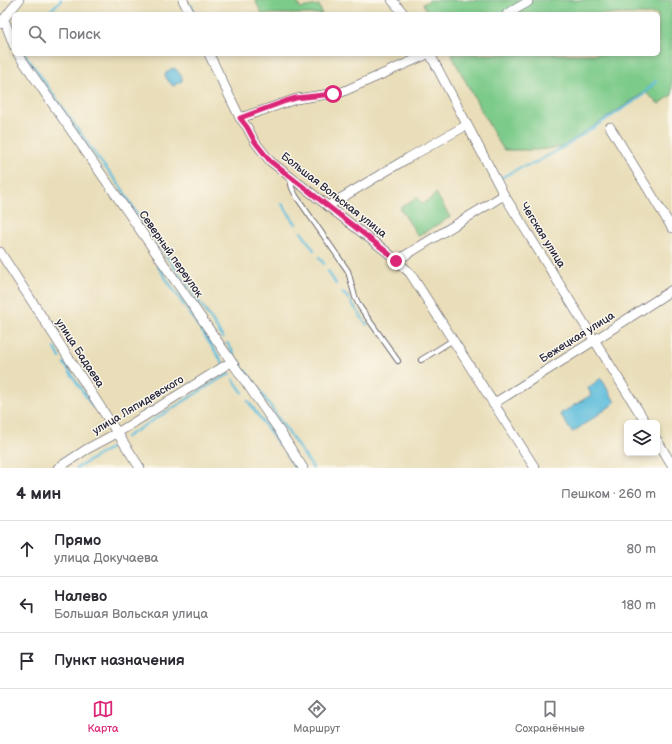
<!DOCTYPE html>
<html lang="ru">
<meta charset="utf-8">
<style>
body{margin:0;font-family:"Balsamiq Sans",sans-serif;background:#f2f2f3;color:#2b2b33}
.controls{position:absolute;right:12px;bottom:12px;display:grid;overflow:hidden;border-radius:6px;box-shadow:0 2px 6px #0003}
.controls button{width:36px;height:36px;display:grid;place-items:center;padding:0;border:0;border-bottom:1px solid #e1e1e2;background:#fff;color:#2b2b33;font:20px sans-serif}
.stop{position:absolute;width:12px;height:12px;margin:-9px;border:3px solid #db2777;border-radius:50%;background:#fff}
.stop.end{background:#db2777;border-color:#fff;box-shadow:0 1px 4px #0008}
.list{margin:0;padding:0;list-style:none}
h2{display:flex;justify-content:space-between;align-items:center;height:52px;margin:0;padding:0 16px;font-size:17px}
h2 small{font-size:13px;font-weight:400;color:#7c7c81}
.list li{display:grid;grid-template-columns:26px 1fr auto;gap:12px;align-items:center;box-sizing:border-box;height:56px;padding:0 16px;border-top:1px solid #e1e1e2}
.list b{display:block;font-size:15px;white-space:nowrap}
.list p{margin:0;font-size:13px;white-space:nowrap;color:#7c7c81}
.list em{font-size:13px;font-style:normal;color:#7c7c81}
.icon{flex:none;width:22px;height:22px;fill:none;stroke:currentColor;stroke-width:2;stroke-linecap:round;stroke-linejoin:round}
.map{position:relative;flex:none;width:672px;height:468px;overflow:hidden}
.search{position:absolute;background:#fff;box-shadow:0 2px 6px #0003;left:12px;right:12px;top:12px;height:44px;display:flex;align-items:center;gap:10px;box-sizing:border-box;padding:0 14px;border-radius:6px;color:#7c7c81;font-size:15px}
.sheet{height:220px;background:#fff}
nav{display:flex;justify-content:space-around;align-items:center;box-sizing:border-box;height:56px;border-top:1px solid #e1e1e2;background:#fff;font-size:11px;color:#7c7c81}
nav a{display:grid;justify-items:center;gap:2px}
nav .on{color:#db2777}
.map>svg:first-child{display:block}
.green{fill:#7dcb8a;stroke:#507662}
.water{fill:#5cbcdb;stroke:#3f6f8b}
.lines{fill:none;stroke-linecap:round;stroke-linejoin:round}
.stream{stroke:#5cbcdb;stroke-width:2.5}
.lane-casing{stroke:#403e4e;stroke-width:6}
.street-casing{stroke:#403e4e;stroke-width:10}
.lane{stroke:#fff;stroke-width:4.5}
.street{stroke:#fff;stroke-width:9}
.route{stroke:#db2777;stroke-width:5}
.labels{text-anchor:middle;dominant-baseline:central;stroke-width:3;stroke-linejoin:round;paint-order:stroke}
.street-label{font-size:11px;fill:#22223b;stroke:#fbf7ec}
</style>
<div class="map">
<svg width="672" height="468" viewBox="0 0 672 468">
<rect width="100%" height="100%" fill="#fbf7ec"/>
<filter id="ink" filterUnits="userSpaceOnUse"><feTurbulence type="fractalNoise" baseFrequency=".025" numOctaves="2"/><feDisplacementMap in="SourceGraphic" scale="8" xChannelSelector="R" yChannelSelector="G"/><feConvolveMatrix kernelMatrix="1 2 1 2 8 2 1 2 1" color-interpolation-filters="sRGB"/></filter>
<filter id="wash" filterUnits="userSpaceOnUse"><feTurbulence type="fractalNoise" baseFrequency=".012" numOctaves="4" result="noise"/><feDisplacementMap in="SourceGraphic" scale="16" xChannelSelector="R" yChannelSelector="G"/><feGaussianBlur stdDeviation="0.9" result="paint"/><feColorMatrix in="noise" values="0 0 0 0 0 0 0 0 0 0 0 0 0 0 0 0 0 1.4 0 .05"/><feComposite in="paint" operator="in"/></filter>
<g filter="url(#wash)">
<rect width="100%" height="100%" fill="#e9deb9"/>
<g class="green">
<polygon points="255,0 296,0 300,8 319,5 322,14 262,14"/>
<polygon points="430,0 672,0 672,95 659,104 645,92 562,147 536,150 504,150 495,136 451,54 658,54 658,14 429,14 423,4"/>
<polygon points="436,193 450,217 418,236 400,208 417,197 422,204 432,198"/>
</g>
<g class="water">
<polygon points="172,68 176,69 182,77 182,81 173,86 166,78 165,74"/>
<polygon points="601,378 615,402 612,405 573,432 571,431 560,414 591,395 588,388"/>
</g>
<g class="lines">
<g class="stream">
<polyline points="191,5 195,14"/>
<polyline points="47,14 61,0"/>
<polyline points="25,54 97,157 121,187 138,216 203,307 223,338"/>
<polyline points="501,178 521,167 533,164 562,148 641,97 656,81"/>
<polyline points="282,204 296,224"/>
<polyline points="301,232 314,250"/>
<polyline points="319,257 324,264"/>
<polyline points="157,265 223,363"/>
<polyline points="328,271 336,284"/>
<polyline points="342,292 349,299"/>
<polyline points="351,302 367,325"/>
<polyline points="227,343 235,355"/>
<polyline points="55,348 60,358"/>
<polyline points="238,360 242,366"/>
<polyline points="64,363 93,407"/>
<polyline points="246,371 313,468"/>
<polyline points="233,379 243,393"/>
<polyline points="248,401 280,446"/>
<polyline points="126,437 218,380 230,374"/>
<polyline points="286,454 295,468"/>
<polyline points="77,468 117,444"/>
</g>
</g>
</g>
<g filter="url(#ink)">
<g class="lines">
<g class="lane-casing">
<g id="lane">
<polyline points="290,179 292,188 296,196 348,271 355,297 360,307 398,361"/>
<polyline points="421,360 453,340"/>
</g>
</g>
<g class="street-casing">
<g id="street">
<polyline points="183,0 190,14"/>
<polyline points="392,0 404,14"/>
<polyline points="507,14 528,2"/>
<polyline points="4,19 14,46"/>
<polyline points="0,24 19,0"/>
<polyline points="18,54 279,430 303,468"/>
<polyline points="209,54 240,118 247,127 255,142 270,161 387,252 410,273 535,468"/>
<polyline points="430,54 504,195 646,423"/>
<polyline points="240,118 296,99 342,92 428,54"/>
<polyline points="610,127 672,228"/>
<polyline points="328,206 408,158 467,125"/>
<polyline points="0,252 140,468"/>
<polyline points="396,261 504,195"/>
<polyline points="493,404 595,340 672,290"/>
<polyline points="657,440 672,465"/>
<polyline points="58,468 87,449 117,433 231,362"/>
</g>
</g>
<use href="#lane" class="lane"/>
<use href="#street" class="street"/>
</g>
</g>
<g class="lines" filter="url(#ink)">
<polyline class="route" points="333,94 296,98 286,101 240,118 247,127 255,142 270,161 387,252 396,261"/>
</g>
<g class="labels">
<g class="street-label">
<text transform="translate(334 195) rotate(38)">Большая Вольская улица</text>
<text transform="translate(543 235) rotate(58)">Чегская улица</text>
<text transform="translate(171 254) rotate(55)">Северный переулок</text>
<text transform="translate(577 337) rotate(-32)">Бежецкая улица</text>
<text transform="translate(80 353) rotate(57)">улица Бадаева</text>
<text transform="translate(138 405) rotate(-31)">улица Ляпидевского</text>
</g>
</g>
</svg>
<div class="controls">
<button><svg class="icon" aria-label="layers" viewBox="0 0 24 24"><path d="M12 4l9 5-9 5-9-5zM3 14l9 5 9-5"/></svg></button>
</div>
<div class="stop" style="left:333px;top:94px"></div>
<div class="stop end" style="left:396px;top:261px"></div>
<div class="search"><svg class="icon" aria-label="search" viewBox="0 0 24 24"><circle cx="10" cy="10" r="6"/><path d="M15 15l6 6"/></svg>Поиск</div>
</div>
<section class="sheet">
<h2>4 мин<small>Пешком · 260 m</small></h2>
<ul class="list">
<li><svg class="icon" aria-label="ahead" viewBox="0 0 24 24"><path d="M12 20V5M6 11l6-6 6 6"/></svg><div><b>Прямо</b><p>улица Докучаева</p></div><em>80 m</em></li>
<li><svg class="icon" aria-label="left" viewBox="0 0 24 24"><path d="M17 20v-9H6M10 6l-5 5 5 5"/></svg><div><b>Налево</b><p>Большая Вольская улица</p></div><em>180 m</em></li>
<li><svg class="icon" aria-label="arrive" viewBox="0 0 24 24"><path d="M6 21V4h12l-3 4 3 4H6"/></svg><div><b>Пункт назначения</b></div></li>
</ul>
</section>
<nav>
<a class="on"><svg class="icon" aria-label="map" viewBox="0 0 24 24"><path d="M3 6l6-2 6 2 6-2v14l-6 2-6-2-6 2zM9 4v14M15 6v14"/></svg>Карта</a>
<a><svg class="icon" aria-label="directions" viewBox="0 0 24 24"><path d="M12 3l9 9-9 9-9-9zM9 14v-3h6M13 9l2 2-2 2"/></svg>Маршрут</a>
<a><svg class="icon" aria-label="saved" viewBox="0 0 24 24"><path d="M7 4h10v16l-5-4-5 4z"/></svg>Сохранённые</a>
</nav>
